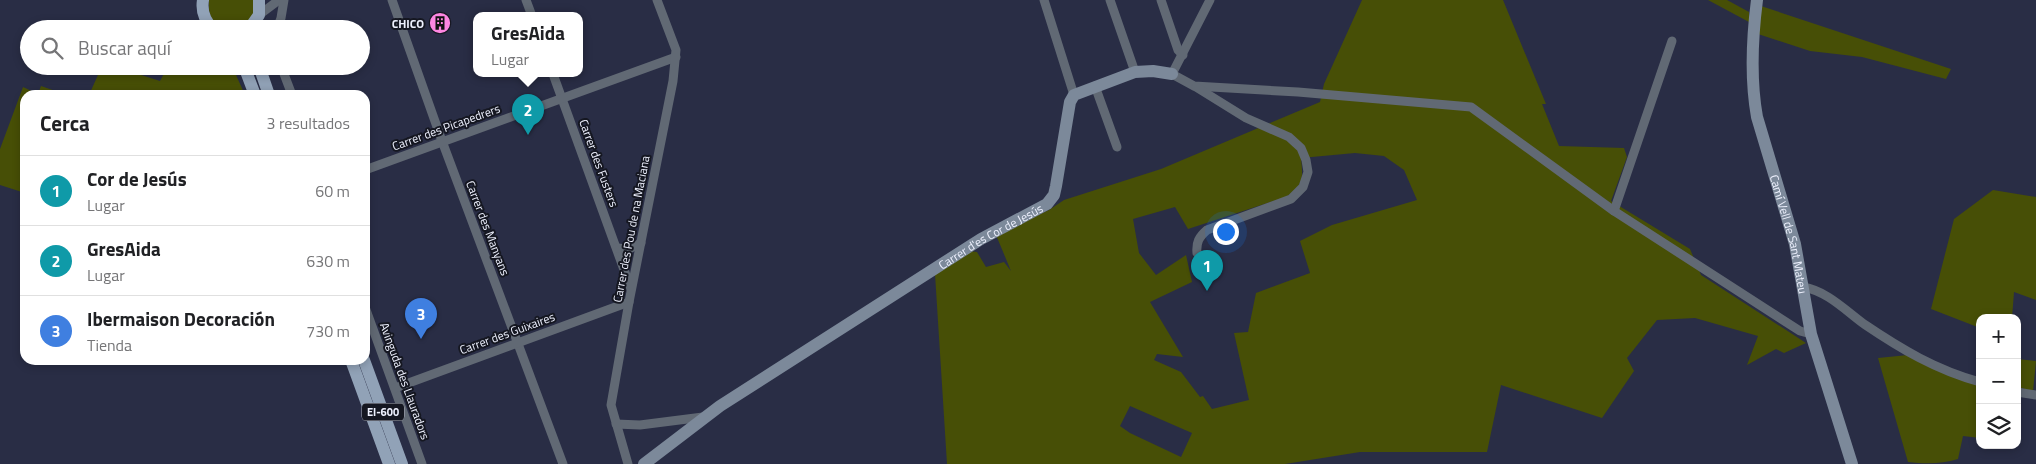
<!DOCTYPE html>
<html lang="es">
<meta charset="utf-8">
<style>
body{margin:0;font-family:"Titillium Web",sans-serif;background:#f2f2f2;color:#202124}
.controls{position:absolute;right:15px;bottom:15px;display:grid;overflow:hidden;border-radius:10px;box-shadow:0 2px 8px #0003}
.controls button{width:45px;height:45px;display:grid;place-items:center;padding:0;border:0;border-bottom:1px solid #e0e0e0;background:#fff;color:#202124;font:25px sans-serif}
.you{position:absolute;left:1225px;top:231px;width:18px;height:18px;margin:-12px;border:4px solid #fff;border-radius:50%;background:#1a73e8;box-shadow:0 0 0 8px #1a73e833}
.badge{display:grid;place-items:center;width:32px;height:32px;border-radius:50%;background:#2563eb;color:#fff;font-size:16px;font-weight:700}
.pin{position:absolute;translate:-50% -41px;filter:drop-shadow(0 1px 2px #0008)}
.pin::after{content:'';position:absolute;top:26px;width:18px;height:15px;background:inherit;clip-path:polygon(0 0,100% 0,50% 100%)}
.popup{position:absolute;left:473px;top:12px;width:110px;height:65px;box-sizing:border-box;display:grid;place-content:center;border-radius:10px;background:#fff;filter:drop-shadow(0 1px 4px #0005);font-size:16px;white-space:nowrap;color:#757577}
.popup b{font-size:19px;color:#202124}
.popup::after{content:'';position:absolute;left:50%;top:100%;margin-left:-10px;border:10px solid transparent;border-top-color:#fff}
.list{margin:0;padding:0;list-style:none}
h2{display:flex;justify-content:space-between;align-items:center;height:65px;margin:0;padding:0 20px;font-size:21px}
h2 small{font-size:16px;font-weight:400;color:#757577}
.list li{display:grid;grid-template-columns:32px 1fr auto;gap:15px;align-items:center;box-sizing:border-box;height:70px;padding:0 20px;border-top:1px solid #e0e0e0}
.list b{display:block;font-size:19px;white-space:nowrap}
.list p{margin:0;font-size:16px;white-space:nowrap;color:#757577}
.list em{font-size:16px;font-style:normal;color:#757577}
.icon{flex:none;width:28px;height:28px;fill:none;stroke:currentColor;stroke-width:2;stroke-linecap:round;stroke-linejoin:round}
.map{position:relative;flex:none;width:2036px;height:464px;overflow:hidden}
.search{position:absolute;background:#fff;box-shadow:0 2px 8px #0003;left:20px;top:20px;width:350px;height:55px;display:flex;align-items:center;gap:12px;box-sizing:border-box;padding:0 18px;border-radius:28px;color:#757577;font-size:19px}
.panel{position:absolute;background:#fff;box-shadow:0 2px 8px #0003;left:20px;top:90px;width:350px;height:275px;border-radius:15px}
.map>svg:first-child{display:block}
.green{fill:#474f06;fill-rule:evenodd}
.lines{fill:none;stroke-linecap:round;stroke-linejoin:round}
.street{stroke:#616974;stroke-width:9}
.secondary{stroke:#7c899a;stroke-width:12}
.primary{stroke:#91a2b7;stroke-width:12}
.labels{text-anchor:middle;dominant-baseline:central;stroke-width:4;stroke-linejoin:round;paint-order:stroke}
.shield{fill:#151721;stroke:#adb0bc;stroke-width:1}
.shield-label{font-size:11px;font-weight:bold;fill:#eef1fe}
.poi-label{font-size:12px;font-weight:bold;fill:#eef1fe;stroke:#151721;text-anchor:end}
.street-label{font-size:12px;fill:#eef1fe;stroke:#151721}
</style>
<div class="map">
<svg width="2036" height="464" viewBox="0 0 2036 464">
<rect width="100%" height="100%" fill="#292d45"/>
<g class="green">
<path d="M209,0H253V16L243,27L220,28C210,20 208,12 209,0Z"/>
<path d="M1362,0H1503L1546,104H1542L1559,146L1624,148L1627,157L1611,201L1690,249L1701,275L1806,343L1784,353L1776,349L1747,365L1758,336L1695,318L1657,320L1627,358L1634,371L1602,418L1501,385L1487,452H1360L1285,464H947L935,274L969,251L977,252L986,267L1004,262L1011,271L996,235L1049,210L1064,200L1161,169L1320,102L1324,84ZM1355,153L1384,156L1404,170L1417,200L1332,225L1300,241L1310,273L1256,293L1248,332L1234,333L1249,400L1212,409L1203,396L1200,397L1181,372L1154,360L1157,354L1183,357L1150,302L1192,282L1186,255L1156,275L1139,253L1133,219L1175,207L1188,229L1286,197C1304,184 1303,179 1301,158ZM1130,406L1192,433L1181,457L1130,433L1120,426Z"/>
<polygon points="1708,0 1727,0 1749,12 1749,22"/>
<polygon points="1761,6 1951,69 1946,79 1862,57 1810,51 1758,34"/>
<polygon points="102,66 113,66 160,81 168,66 232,66 245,95 89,95"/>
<polygon points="41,86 67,95 25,95 25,193 0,185 0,149 23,87 38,94"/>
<polygon points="1993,190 2036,197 2036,300 2014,292 2012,318 1980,318 1980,328 1931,309 1954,219"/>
<path d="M1908,355L1980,385V438L1963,436L1958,459C1942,464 1926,464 1908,462L1878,358Z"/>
<polygon points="2017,359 2036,361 2033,391 2017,387"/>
</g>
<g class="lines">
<g class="street">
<polyline points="392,0 442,141 563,464"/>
<polyline points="526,0 532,16"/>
<polyline points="1044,0 1074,95"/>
<polyline points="1110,0 1135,72"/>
<polyline points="1161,0 1178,50 1183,55"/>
<polyline points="1210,0 1172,74 1194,86 1298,92 1471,107 1614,211 1800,331 1811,334"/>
<polyline points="259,15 279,0"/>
<polyline points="277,29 281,18 284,0"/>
<polyline points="281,66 292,95"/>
<polyline points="553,74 631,289"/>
<polyline points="1095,86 1117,147"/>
<path d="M1196,87L1246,118L1289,137L1301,148L1306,160L1308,172L1303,187L1291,199L1207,230C1199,237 1196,242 1197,253"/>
<polyline points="365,170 676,57"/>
<polyline points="1614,211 1672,41"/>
<polyline points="617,248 629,249 641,243"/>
<path d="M1803,287C1827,291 1845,310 1864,324C1901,349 1936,370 1980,382"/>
<polyline points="365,307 422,464"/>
<polyline points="395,388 629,302"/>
<polyline points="2017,392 2036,395"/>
<polyline points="616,424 640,425 703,417"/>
<polyline points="628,464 611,405 629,302 673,81 676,50 657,0"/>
</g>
<g class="secondary">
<path id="s1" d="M1757,0C1752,39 1750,78 1757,117L1795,244L1811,334L1852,464"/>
<path id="s2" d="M644,464L720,406L981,239L1047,204L1054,195L1056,186L1070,102L1074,95L1135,72L1153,71L1172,74"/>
</g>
<g class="primary">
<path d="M203,0C201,12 205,21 213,29"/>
<polyline points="249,29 259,15 259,0"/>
<polyline points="244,66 255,95"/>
<polyline points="259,66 269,95"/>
<polyline points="351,360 389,464"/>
<polyline points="364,360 402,464"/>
</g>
</g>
<defs>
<g id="building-disc" transform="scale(1.125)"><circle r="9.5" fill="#fd86e1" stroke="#151721"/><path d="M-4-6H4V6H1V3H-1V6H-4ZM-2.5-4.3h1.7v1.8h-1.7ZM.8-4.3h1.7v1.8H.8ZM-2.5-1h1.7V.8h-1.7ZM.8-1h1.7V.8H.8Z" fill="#111"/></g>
</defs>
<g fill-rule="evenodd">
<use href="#building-disc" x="440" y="23"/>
</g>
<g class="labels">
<rect class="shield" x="362" y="403.5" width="42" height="17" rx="4"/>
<g class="shield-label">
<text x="383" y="412">EI-600</text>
</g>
<g class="poi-label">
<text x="424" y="23">CHICO</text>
</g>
<g class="street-label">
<text transform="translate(446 127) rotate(-20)">Carrer des Picapedrers</text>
<text transform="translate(599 163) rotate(70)">Carrer des Fusters</text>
<text transform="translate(488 228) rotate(69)">Carrer des Manyans</text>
<text transform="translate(631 229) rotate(-79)">Carrer des Pou de na Maciana</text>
<text stroke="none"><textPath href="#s1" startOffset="239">Camí Vell de Sant Mateu</textPath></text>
<text stroke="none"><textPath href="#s2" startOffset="415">Carrer d'es Cor de Jesús</textPath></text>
<text transform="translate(507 333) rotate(-20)">Carrer des Guixaires</text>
<text transform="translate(405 381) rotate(70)">Avinguda des Llauradors</text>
</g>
</g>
</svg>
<div class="controls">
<button>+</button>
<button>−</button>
<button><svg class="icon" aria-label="layers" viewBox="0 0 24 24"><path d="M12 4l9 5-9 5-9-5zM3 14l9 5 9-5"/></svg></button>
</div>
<div class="you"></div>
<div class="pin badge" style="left:1207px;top:291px;background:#0f9aa8">1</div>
<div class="pin badge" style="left:528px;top:135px;background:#0f9aa8">2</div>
<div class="popup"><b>GresAida</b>Lugar</div>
<div class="pin badge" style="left:421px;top:339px;background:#3f7fe0">3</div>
<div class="search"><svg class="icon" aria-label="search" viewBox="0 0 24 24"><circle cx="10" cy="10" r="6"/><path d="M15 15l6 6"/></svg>Buscar aquí</div>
<section class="panel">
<h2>Cerca<small>3 resultados</small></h2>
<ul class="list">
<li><span class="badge" style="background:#0f9aa8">1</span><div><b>Cor de Jesús</b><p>Lugar</p></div><em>60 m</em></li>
<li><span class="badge" style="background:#0f9aa8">2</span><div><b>GresAida</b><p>Lugar</p></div><em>630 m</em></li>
<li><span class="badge" style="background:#3f7fe0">3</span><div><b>Ibermaison Decoración</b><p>Tienda</p></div><em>730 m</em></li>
</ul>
</section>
</div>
